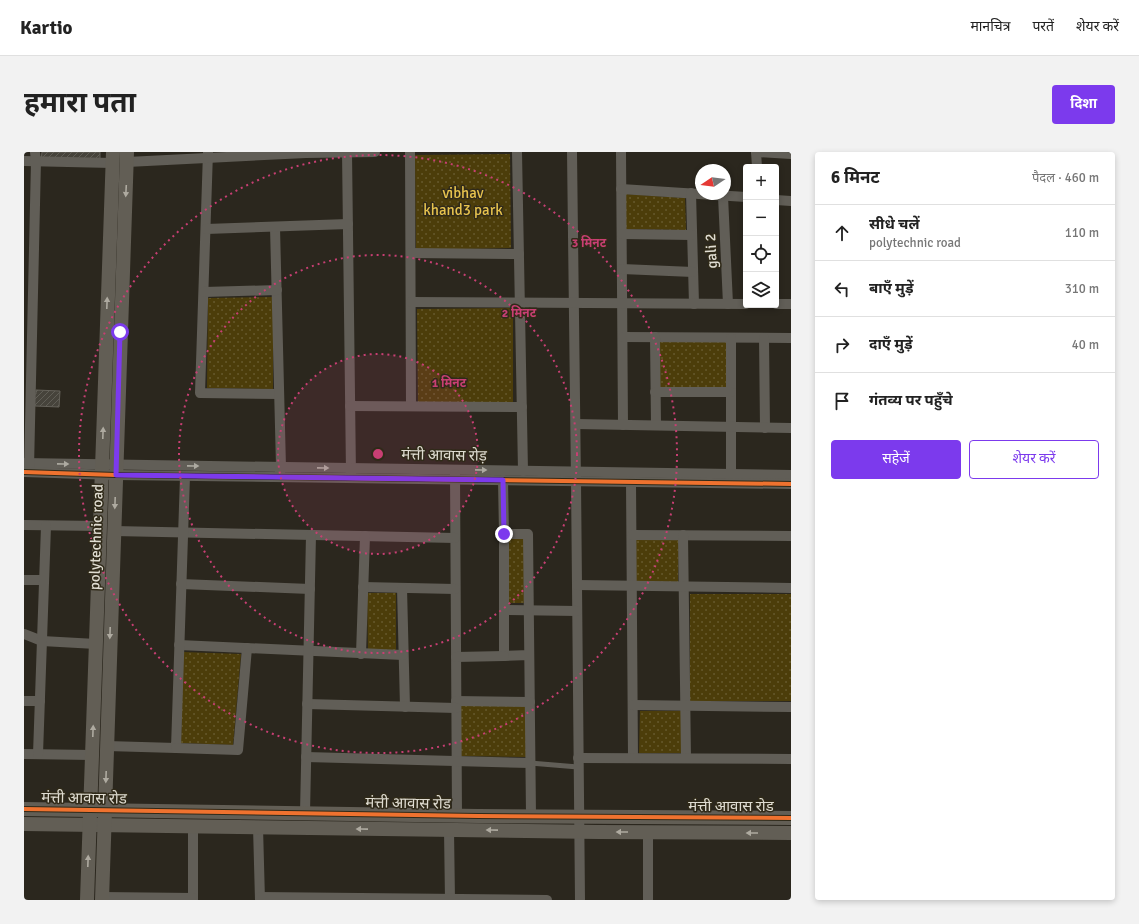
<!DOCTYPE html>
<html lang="hi">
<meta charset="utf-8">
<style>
body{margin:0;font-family:Signika,"Noto Sans Devanagari",sans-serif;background:#f2f2f2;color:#222}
.controls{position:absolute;right:12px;top:12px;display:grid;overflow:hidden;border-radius:4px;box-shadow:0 2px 6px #0003}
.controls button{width:36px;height:36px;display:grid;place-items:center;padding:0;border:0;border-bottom:1px solid #e0e0e0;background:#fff;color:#222;font:20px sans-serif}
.compass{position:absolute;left:671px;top:12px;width:36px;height:36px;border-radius:50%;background:#fff;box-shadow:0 2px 6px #0003;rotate:257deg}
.stop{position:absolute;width:12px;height:12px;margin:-9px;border:3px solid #7c3aed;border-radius:50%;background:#fff}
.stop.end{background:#7c3aed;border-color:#fff;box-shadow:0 1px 4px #0008}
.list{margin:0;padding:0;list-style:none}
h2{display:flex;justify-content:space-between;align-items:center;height:52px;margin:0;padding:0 16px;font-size:17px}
h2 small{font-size:13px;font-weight:400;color:#767676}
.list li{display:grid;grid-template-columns:26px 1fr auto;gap:12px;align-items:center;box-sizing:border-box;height:56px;padding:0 16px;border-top:1px solid #e0e0e0}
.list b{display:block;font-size:15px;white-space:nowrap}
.list p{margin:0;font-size:13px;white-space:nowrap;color:#767676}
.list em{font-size:13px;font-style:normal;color:#767676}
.actions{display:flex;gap:8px;padding:12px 16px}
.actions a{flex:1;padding:9px 0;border:1px solid #7c3aed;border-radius:4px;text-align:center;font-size:14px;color:#7c3aed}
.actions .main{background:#7c3aed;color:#fff}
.icon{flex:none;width:22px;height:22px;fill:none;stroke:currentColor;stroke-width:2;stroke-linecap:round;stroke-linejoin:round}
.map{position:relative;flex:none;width:767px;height:748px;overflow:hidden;border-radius:4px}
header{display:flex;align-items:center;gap:24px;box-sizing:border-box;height:56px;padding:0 20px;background:#fff;border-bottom:1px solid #e0e0e0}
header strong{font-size:19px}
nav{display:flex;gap:22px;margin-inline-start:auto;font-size:14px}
.intro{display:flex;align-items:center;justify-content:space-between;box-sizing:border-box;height:96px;padding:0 24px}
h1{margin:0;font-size:28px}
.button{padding:10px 18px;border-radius:4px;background:#7c3aed;color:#fff;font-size:14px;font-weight:700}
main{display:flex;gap:24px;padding:0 24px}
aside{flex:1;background:#fff;border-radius:4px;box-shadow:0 2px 6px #0003}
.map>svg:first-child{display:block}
.park{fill:url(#park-dots)}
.building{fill:url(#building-hatch);stroke:#65625a}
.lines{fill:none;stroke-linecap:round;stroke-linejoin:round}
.lane{stroke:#615e57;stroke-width:5}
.street{stroke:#615e57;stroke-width:10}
.secondary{stroke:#625e55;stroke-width:14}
.cycleway-casing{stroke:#302a19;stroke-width:6}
.cycleway{stroke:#ef722f;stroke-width:4}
.oneway{fill:#aeaaa0}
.oneway2{fill:#adaaa1}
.route{stroke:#7c3aed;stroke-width:5}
.ring{fill:none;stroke:#c83f73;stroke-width:2;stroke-dasharray:2 4}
.labels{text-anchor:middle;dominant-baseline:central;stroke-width:3;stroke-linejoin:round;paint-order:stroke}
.park-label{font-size:15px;fill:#e7c34e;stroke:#302a19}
.street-label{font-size:15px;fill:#e0ddd2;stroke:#302a19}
.centre{fill:#c83f73;stroke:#302a19;stroke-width:2}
.ring-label{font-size:12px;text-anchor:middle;font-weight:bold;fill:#c83f73;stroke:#302a19;stroke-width:3;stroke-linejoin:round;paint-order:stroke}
</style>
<header>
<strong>Kartio</strong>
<nav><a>मानचित्र</a><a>परतें</a><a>शेयर करें</a></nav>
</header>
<div class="intro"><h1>हमारा पता</h1><a class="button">दिशा</a></div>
<main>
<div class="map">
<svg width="767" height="748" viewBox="0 0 767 748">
<defs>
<pattern id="park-dots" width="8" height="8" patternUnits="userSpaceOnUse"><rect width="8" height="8" fill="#4c3d0a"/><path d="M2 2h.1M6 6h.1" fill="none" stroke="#66592d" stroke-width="1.8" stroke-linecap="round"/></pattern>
<pattern id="building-hatch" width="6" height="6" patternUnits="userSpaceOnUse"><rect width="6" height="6" fill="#46433b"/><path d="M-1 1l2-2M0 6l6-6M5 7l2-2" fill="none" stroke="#605e56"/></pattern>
</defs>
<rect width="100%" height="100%" fill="#2b271e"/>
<g class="park">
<polygon points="486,2 487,96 392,98 391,3"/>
<polygon points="601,42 661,46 662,78 602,77"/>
<polygon points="249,145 249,237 183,236 184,146"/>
<polygon points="489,156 489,250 394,250 393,157"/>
<rect x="636" y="190" width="66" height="45"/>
<polygon points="484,386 501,386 501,451 483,451"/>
<polygon points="612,388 655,388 654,430 612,430"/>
<polygon points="343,441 372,441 372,498 344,498"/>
<rect x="666" y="442" width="101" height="107"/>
<polygon points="159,500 217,502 209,593 157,591"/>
<polygon points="437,553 503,554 502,605 437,604"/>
<polygon points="616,559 658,559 658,601 615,601"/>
</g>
<g class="building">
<polygon points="18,0 76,0 76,11 17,9"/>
<polygon points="12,238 36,239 35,255 11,254 9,242 12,242"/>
</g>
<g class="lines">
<polyline class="lane" points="506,611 554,615"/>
<g class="street">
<polyline points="184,0 176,241 255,242"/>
<polyline points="323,0 327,322"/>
<polyline points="386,0 387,254"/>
<polyline points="493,0 499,319"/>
<polyline points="548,0 552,329 556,748"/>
<polyline points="597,0 599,273"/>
<polyline points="732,0 767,2"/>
<polyline points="732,0 733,15"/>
<polyline points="0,9 88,11"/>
<polyline points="103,10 282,1 351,0"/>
<polyline points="597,37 722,45"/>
<polyline points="667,41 670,152"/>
<polyline points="699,44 704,152"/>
<polyline points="752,48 767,49"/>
<polyline points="251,75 257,315 256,320"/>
<polyline points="182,77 324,72"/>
<polyline points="598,82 668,83"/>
<polyline points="387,101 495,102"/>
<polyline points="598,117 669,120"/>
<polyline points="180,140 253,138"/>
<polyline points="387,150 722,152"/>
<polyline points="752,152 767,152"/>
<polyline points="599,185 767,186"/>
<polyline points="631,185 632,273"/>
<polyline points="707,186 707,328"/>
<polyline points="740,186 741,276"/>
<polyline points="631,240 707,240"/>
<polyline points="326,254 498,255"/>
<polyline points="552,272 767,276"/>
<polyline points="0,311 767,323"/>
<polyline points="5,316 12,9 11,0"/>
<polyline points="0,320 92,323 767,332"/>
<polyline points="431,322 433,663"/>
<polyline points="479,328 480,382"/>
<polyline points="607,330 609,606"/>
<polyline points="0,373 76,374"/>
<polyline points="90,379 431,386"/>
<polyline points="608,383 767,384"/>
<polyline points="659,383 662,606"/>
<polyline points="0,428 20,428"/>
<polyline points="157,432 286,437"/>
<polyline points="553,433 767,436"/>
<polyline points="339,435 431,437"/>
<polyline points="378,436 381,555"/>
<polyline points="480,458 553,459"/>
<polyline points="0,482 18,489 72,492"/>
<polyline points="155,493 379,503"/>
<polyline points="337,502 341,384"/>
<polyline points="505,503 480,504 480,382 504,382 507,664"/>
<polyline points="432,505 480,504"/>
<polyline points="0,549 16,549"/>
<polyline points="432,549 506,550"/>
<polyline points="283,552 432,556"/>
<polyline points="609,553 767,555"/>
<polyline points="83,594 152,596 161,324"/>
<polyline points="152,596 214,598 223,496"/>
<polyline points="0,602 68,603"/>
<polyline points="14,602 22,374"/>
<polyline points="282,605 506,611"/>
<polyline points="554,606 767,607"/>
<polyline points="281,661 287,383"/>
<polyline points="169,674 169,748"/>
<polyline points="234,675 236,748"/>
<polyline points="425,678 426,748"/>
<polyline points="78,745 169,746"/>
<polyline points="236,745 523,748"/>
<polyline points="624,748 624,680"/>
</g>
<g class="secondary">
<polyline points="0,657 454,664 767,666"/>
<polyline points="0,672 574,680 767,681"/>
<polyline points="63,748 89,0"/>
<polyline points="78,748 103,0"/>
</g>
<g class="cycleway-casing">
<g id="cycleway">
<polyline points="0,320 92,323 767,332"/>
<polyline points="0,657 454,664 767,666"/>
</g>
</g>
<use href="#cycleway" class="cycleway"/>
</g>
<defs><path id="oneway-solid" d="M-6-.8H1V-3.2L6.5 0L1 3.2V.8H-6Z"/></defs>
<g class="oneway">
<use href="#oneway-solid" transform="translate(102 39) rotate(93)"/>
<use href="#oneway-solid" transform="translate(83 151) rotate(-88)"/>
<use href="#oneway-solid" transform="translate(79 281) rotate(-88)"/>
<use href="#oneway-solid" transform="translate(91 351) rotate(92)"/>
<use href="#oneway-solid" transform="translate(86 481) rotate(92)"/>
<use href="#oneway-solid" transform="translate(69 579) rotate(-88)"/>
<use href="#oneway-solid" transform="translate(82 625) rotate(92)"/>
<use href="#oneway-solid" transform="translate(338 677) rotate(-179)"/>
<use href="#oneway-solid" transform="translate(468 678) rotate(-179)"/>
<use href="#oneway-solid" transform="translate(598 680) rotate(-180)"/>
<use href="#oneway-solid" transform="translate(728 681) rotate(-180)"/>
<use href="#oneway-solid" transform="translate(64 709) rotate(-88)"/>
</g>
<g class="oneway2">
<use href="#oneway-solid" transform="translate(39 312) rotate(1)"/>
<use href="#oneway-solid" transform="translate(169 314) rotate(1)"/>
<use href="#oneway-solid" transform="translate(299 316) rotate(1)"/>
<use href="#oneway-solid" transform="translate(457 318) rotate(1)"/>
</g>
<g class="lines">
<polyline class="route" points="96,180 92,323 479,328 480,382"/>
</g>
<circle cx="354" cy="302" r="100" fill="#c83f73" fill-opacity=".12"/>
<g class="ring">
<circle cx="354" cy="302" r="100"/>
<circle cx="354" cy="302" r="199"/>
<circle cx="354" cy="302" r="299"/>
</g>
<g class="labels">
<g class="park-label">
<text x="439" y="41">vibhav<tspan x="439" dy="17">khand3 park</tspan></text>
</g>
<g class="street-label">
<text transform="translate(687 99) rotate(-93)">gali 2</text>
<text transform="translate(420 303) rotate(1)">मंत्ती आवास रोड़</text>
<text transform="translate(72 385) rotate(-88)">polytechnic road</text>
<text transform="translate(60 646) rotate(1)">मंत्ती आवास रोड</text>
<text transform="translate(384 651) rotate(1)">मंत्ती आवास रोड</text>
<text x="707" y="654">मंत्ती आवास रोड</text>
</g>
</g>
<circle cx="354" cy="302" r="6" class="centre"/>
<g class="ring-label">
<text x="565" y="95">3 मिनट</text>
<text x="495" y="165">2 मिनट</text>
<text x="425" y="235">1 मिनट</text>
</g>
</svg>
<div class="controls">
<button>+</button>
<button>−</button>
<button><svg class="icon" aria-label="locate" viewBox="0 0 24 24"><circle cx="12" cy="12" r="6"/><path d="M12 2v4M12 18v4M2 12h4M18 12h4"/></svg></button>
<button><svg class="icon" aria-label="layers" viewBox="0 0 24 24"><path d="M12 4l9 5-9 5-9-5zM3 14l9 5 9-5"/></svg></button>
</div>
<svg class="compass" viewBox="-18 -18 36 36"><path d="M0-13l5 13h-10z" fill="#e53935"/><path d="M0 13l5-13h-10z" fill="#767676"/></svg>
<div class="stop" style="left:96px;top:180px"></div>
<div class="stop end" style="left:480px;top:382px"></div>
</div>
<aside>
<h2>6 मिनट<small>पैदल · 460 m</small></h2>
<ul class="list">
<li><svg class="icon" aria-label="ahead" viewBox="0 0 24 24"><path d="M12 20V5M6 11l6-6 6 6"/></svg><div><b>सीधे चलें</b><p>polytechnic road</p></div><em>110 m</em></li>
<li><svg class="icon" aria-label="left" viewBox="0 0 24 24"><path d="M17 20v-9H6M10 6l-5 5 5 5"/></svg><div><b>बाएँ मुड़ें</b></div><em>310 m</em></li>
<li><svg class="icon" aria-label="right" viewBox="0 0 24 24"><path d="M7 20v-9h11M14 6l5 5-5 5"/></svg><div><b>दाएँ मुड़ें</b></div><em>40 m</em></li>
<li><svg class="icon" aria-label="arrive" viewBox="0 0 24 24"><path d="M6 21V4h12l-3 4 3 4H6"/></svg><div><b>गंतव्य पर पहुँचे</b></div></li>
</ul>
<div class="actions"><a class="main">सहेजें</a><a>शेयर करें</a></div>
</aside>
</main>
